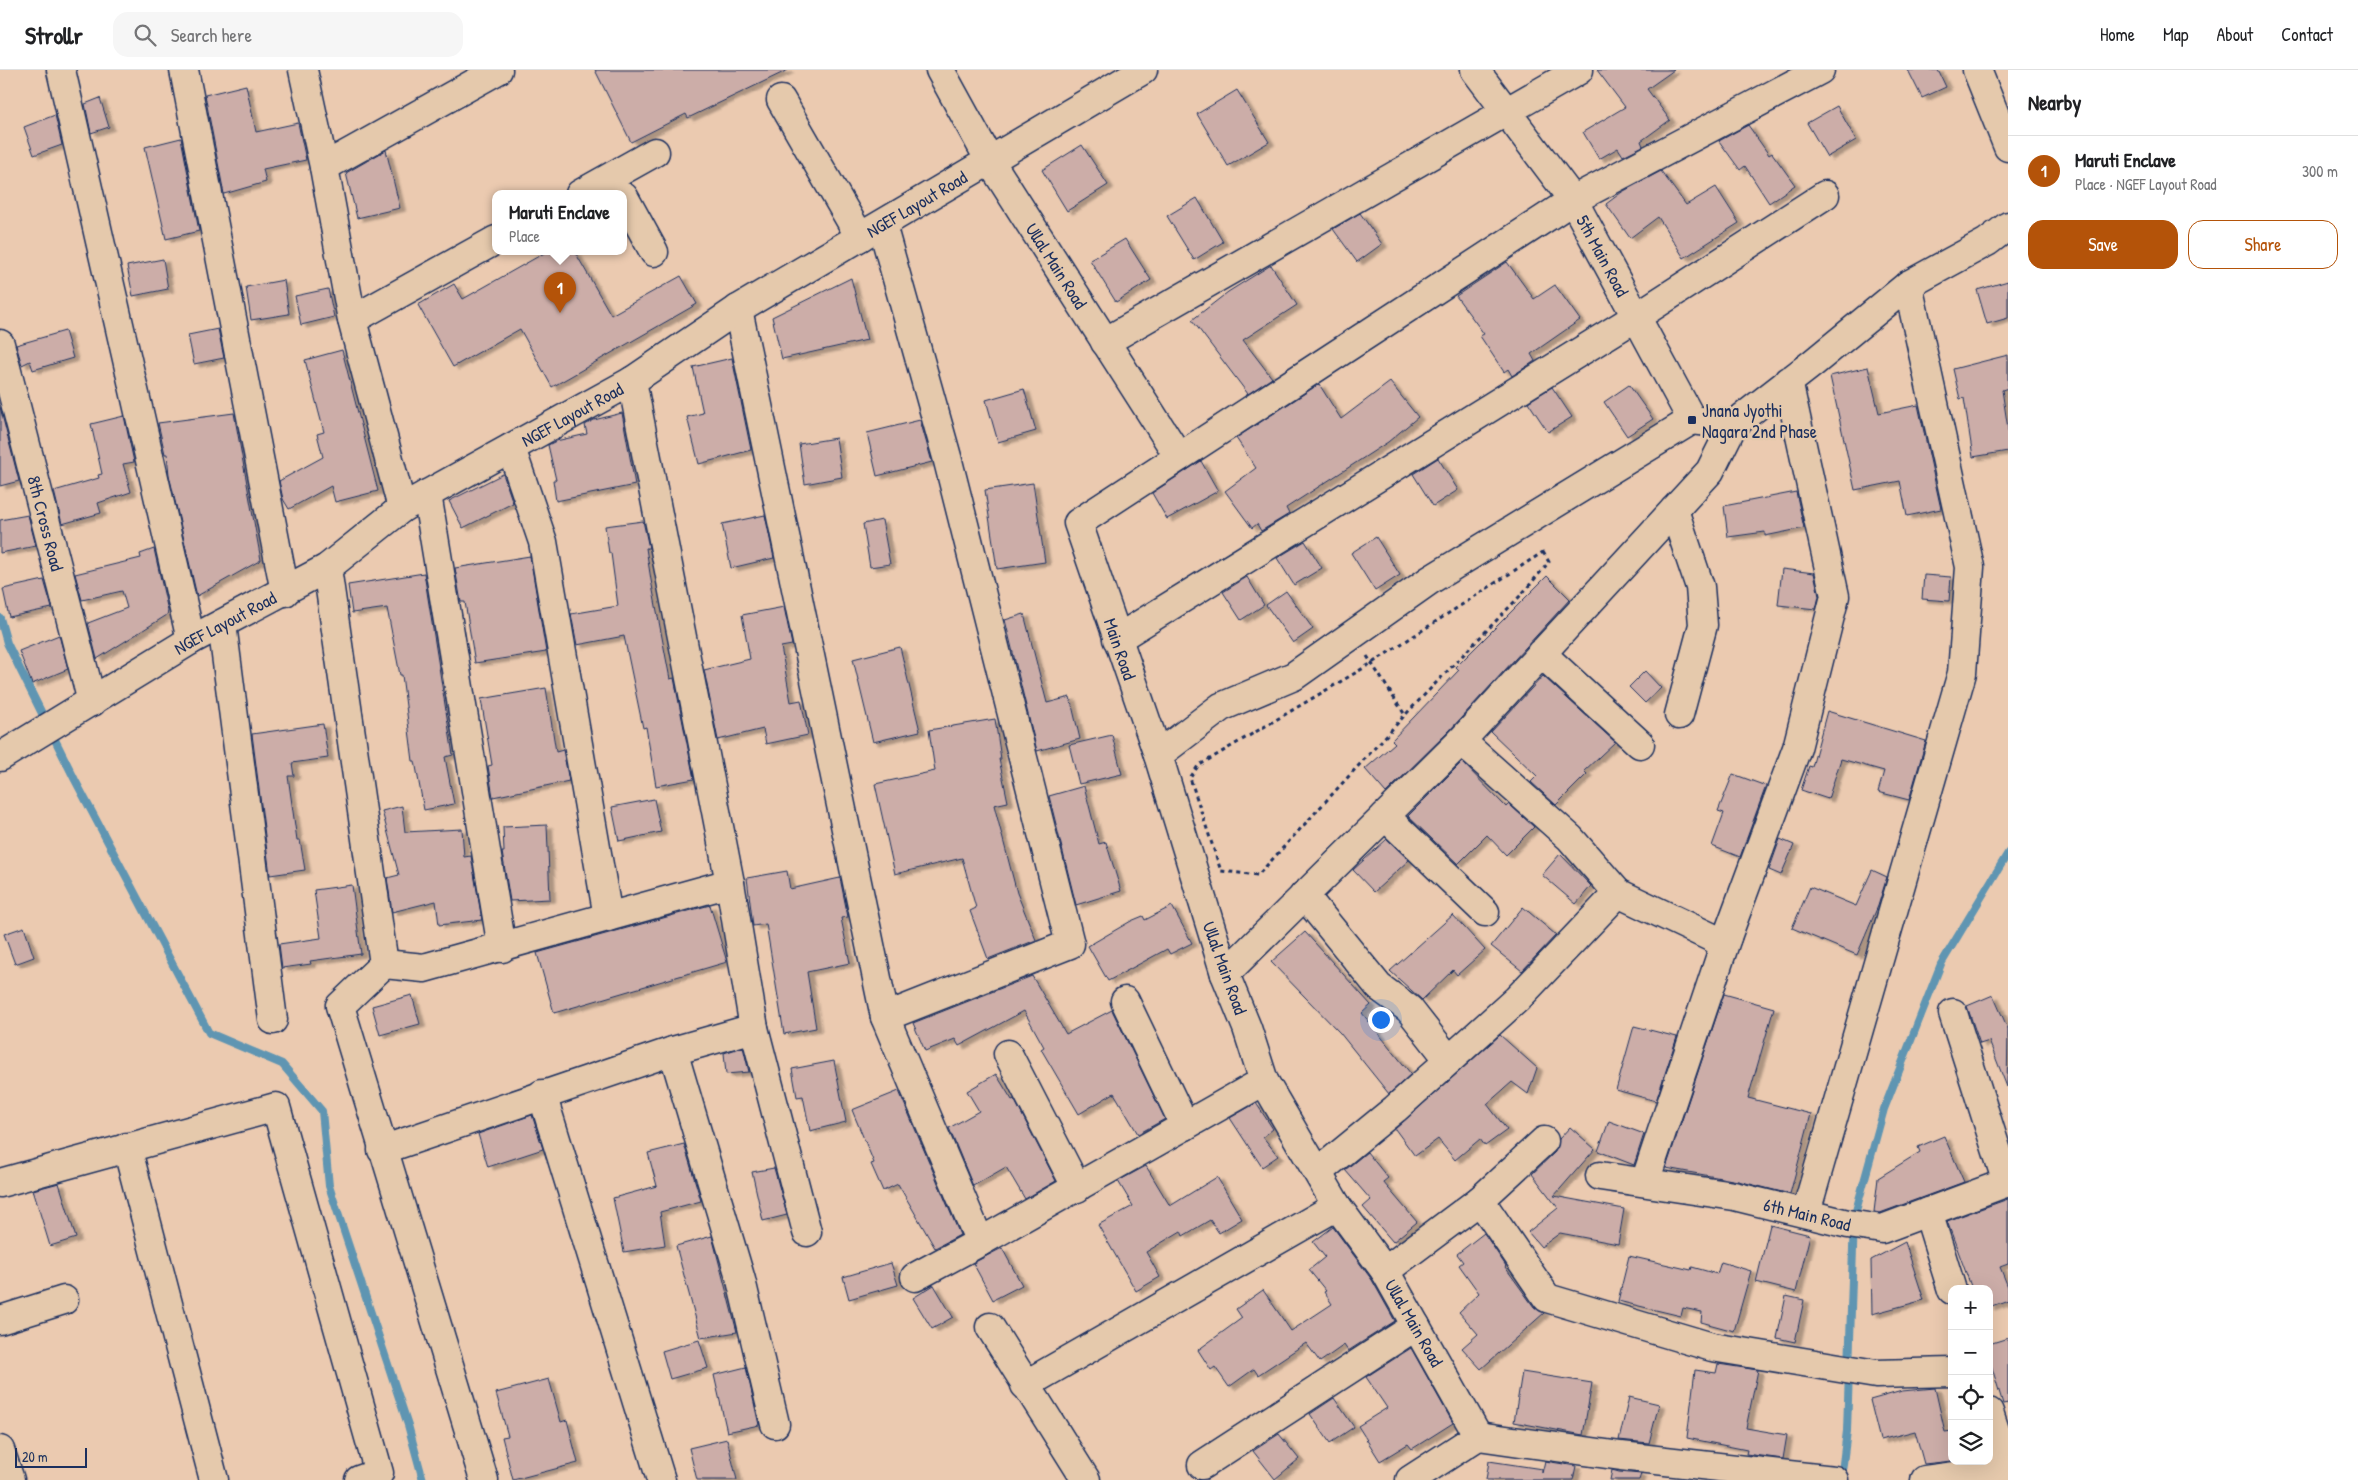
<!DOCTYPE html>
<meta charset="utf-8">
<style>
body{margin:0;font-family:"Patrick Hand",sans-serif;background:#f6f6f6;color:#202124}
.controls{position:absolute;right:15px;bottom:15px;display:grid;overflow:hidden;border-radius:10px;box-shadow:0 5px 20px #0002}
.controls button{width:45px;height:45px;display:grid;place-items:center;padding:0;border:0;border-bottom:1px solid #e0e0e0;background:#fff;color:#202124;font:25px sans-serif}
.scale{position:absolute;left:15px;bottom:12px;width:72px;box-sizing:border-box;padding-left:5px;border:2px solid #1b2f5e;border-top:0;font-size:14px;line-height:18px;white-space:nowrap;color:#1b2f5e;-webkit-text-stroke:4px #e5c9ac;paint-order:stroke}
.you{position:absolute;left:1380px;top:949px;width:18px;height:18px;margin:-12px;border:4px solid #fff;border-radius:50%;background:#1a73e8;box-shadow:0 0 0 8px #1a73e833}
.badge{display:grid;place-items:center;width:32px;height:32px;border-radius:50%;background:#b45309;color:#fff;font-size:16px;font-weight:700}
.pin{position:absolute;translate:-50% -41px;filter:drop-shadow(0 1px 2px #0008)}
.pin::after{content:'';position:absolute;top:26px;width:18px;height:15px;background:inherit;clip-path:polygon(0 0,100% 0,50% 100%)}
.popup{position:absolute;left:492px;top:120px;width:135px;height:65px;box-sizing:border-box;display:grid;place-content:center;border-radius:10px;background:#fff;filter:drop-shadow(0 1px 4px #0005);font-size:16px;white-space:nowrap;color:#757577}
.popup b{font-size:19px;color:#202124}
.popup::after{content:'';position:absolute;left:50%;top:100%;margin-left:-10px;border:10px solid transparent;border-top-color:#fff}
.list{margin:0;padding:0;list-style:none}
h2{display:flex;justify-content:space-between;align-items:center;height:65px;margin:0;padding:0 20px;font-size:21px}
h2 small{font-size:16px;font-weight:400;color:#757577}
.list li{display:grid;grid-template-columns:32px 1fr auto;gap:15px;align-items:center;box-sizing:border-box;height:70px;padding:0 20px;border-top:1px solid #e0e0e0}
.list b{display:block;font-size:19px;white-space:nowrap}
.list p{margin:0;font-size:16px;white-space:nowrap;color:#757577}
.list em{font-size:16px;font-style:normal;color:#757577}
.actions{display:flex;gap:10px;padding:15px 20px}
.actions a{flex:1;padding:11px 0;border:1px solid #b45309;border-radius:15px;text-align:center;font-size:18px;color:#b45309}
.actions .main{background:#b45309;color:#fff}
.icon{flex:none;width:28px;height:28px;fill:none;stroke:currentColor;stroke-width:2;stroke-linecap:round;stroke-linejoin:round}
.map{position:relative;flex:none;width:2008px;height:1410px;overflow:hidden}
header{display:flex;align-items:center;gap:30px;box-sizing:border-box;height:70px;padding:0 25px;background:#fff;border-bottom:1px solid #e0e0e0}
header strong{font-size:24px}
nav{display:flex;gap:28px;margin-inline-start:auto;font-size:18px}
.search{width:350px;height:45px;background:#f6f6f6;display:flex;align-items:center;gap:12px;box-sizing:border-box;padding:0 18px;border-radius:15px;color:#757577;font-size:19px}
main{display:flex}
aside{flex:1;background:#fff}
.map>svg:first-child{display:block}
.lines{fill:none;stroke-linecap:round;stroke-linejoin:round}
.stream{stroke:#5e95b2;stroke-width:8}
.building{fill:#ccada8;stroke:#1b2f5e;filter:url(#shadow)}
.minor-casing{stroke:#1b2f5e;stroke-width:31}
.path{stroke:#1b2f5e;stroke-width:3;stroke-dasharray:4 4;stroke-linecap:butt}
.minor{stroke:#e5c9ac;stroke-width:28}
.poi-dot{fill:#1b2f5e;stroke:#e5c9ac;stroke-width:2}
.labels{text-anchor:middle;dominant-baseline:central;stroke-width:5;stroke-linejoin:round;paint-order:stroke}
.street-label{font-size:18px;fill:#1b2f5e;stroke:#e5c9ac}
.poi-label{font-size:18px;fill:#1b2f5e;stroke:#e5c9ac;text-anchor:start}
</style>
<header>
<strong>Strollr</strong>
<div class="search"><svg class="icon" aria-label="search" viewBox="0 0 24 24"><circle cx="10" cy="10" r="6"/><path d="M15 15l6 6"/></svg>Search here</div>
<nav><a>Home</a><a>Map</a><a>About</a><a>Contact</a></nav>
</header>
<main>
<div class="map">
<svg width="2008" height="1410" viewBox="0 0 2008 1410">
<defs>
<filter id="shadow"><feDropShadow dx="5.5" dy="3" stdDeviation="1" flood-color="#0004"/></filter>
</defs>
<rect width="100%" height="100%" fill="#ebcab0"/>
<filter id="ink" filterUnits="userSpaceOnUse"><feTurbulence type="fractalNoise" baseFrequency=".02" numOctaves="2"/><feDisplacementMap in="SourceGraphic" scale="10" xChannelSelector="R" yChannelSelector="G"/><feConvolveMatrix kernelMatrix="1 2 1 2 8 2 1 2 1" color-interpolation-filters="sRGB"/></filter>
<g filter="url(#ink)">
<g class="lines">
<g class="stream">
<polyline points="0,548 7,573 75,710 209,963 282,994 322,1041 329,1116 408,1355 423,1410"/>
<polyline points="1841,1410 1847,1361 1854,1148 1884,1039 1941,894 2008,783"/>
</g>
</g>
<g class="building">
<polygon points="595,0 788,0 688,48 686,44 631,72"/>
<polygon points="1597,0 1674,0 1647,19 1670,50 1641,71 1643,76 1623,86 1618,78 1599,89 1583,62 1625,37"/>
<polygon points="1908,0 1938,0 1946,17 1922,28"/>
<polygon points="246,15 256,62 298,53 306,90 263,99 266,112 224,124 205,25"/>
<polygon points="1237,20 1269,72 1228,96 1197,44"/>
<polygon points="100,28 109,57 91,63 85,34"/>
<polygon points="1837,36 1856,70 1827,87 1807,53"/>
<polygon points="55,45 62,75 34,85 24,57"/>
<polygon points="1748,55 1769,85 1772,83 1795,115 1769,133 1745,96 1740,100 1719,71"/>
<polygon points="181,68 199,161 166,169 145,77"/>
<polygon points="1082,75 1108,115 1067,141 1042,100"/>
<polygon points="386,80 400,138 357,148 346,103"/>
<polygon points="1661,101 1686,135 1716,117 1739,153 1684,188 1658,147 1630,168 1606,134 1622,122"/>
<polygon points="1197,128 1223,172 1194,190 1167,146"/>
<polygon points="1360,143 1382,174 1357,192 1333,159"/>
<polygon points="1125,169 1151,210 1116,232 1090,190"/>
<polygon points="546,182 575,182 611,245 681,206 697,234 552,317 520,259 453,297 418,235 454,214 463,229"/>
<polygon points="163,189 168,219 133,226 127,196"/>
<polygon points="1507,192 1534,229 1555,215 1580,250 1531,284 1535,291 1512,306 1508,299 1504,302 1480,266 1484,264 1456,226"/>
<polygon points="1271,195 1297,235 1243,270 1272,308 1248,324 1192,250 1228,222"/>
<polygon points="851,208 867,270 782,289 772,247"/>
<polygon points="284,210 289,244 251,250 246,217"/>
<polygon points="2008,211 2008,248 1987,254 1977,220"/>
<polygon points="328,219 334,247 301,255 295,226"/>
<polygon points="218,259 224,288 194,294 188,265"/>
<polygon points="65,261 73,288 33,300 30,291 22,295 16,275"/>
<polygon points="342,280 378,421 335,432 331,416 289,439 283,429 279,411 323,387 317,364 324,362 305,290"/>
<polygon points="2008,285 2008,318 2002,320 2008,359 2008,381 1973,387 1964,328 1960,329 1953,299"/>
<polygon points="732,288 751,380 699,394 687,347 703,343 693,297"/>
<polygon points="1868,297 1879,343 1918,335 1941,439 1907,446 1900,411 1855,420 1830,306"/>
<polygon points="1390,312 1418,347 1388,372 1286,438 1289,444 1261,461 1257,454 1252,458 1225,421 1256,398 1236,368 1319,314 1341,349"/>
<polygon points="1629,315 1653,349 1627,366 1604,332"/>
<polygon points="1552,317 1572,347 1548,362 1528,332"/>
<polygon points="1024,319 1036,361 998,372 986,330"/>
<polygon points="0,337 19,411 0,416"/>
<polygon points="234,343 261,490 197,526 169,405 167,384 165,384 158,353"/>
<polygon points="622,343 635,415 556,431 553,410 556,410 548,375 556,371 587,364 585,355 594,350"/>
<polygon points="124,346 134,392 123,394 131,422 98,433 101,443 62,454 54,421 99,408 98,405 102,404 91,354"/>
<polygon points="920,350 932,392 877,406 867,363"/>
<polygon points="836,368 842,407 805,414 799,374"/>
<polygon points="1438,388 1458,420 1433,436 1413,404"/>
<polygon points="1201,391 1218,421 1167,449 1152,423"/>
<polygon points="503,404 513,433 463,458 449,431"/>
<polygon points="1033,413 1045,492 997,499 985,420"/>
<polygon points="1796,422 1804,458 1765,466 1765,462 1728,467 1724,436"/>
<polygon points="28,445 36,476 0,483 0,450"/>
<polygon points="765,445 774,488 731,498 722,454"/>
<polygon points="882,450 890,494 870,497 863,454"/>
<polygon points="643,451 649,478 646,478 651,510 670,609 674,608 694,709 656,716 646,657 643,658 624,566 577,575 571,544 618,536 611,483 609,483 605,456"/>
<polygon points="1376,467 1400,505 1375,521 1351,483"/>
<polygon points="1305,471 1322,498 1294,515 1277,488"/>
<polygon points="154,479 168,541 167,545 97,589 88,553 127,538 122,521 82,530 75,504 141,488 140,484"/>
<polygon points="530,486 546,582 475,593 465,532 461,532 455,498"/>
<polygon points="1782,499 1814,503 1819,526 1816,539 1778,535"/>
<polygon points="424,503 453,685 445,687 454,734 424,740 415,691 413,691 402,605 400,605 387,538 352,543 348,515"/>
<polygon points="1924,505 1951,507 1949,531 1922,529"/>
<polygon points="1547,506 1570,529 1450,660 1386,723 1365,699 1395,673 1392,670 1459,600 1456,597"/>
<polygon points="1247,507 1264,535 1241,550 1223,522"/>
<polygon points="44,510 52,538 9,547 3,519"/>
<polygon points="1286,521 1313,559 1293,573 1266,535"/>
<polygon points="784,537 792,575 781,577 791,632 801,630 808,665 766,674 763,659 718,670 704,600 750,589 742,545"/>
<polygon points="1024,544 1047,633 1070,627 1080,669 1037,681 1005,550"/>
<polygon points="59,565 68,599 32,614 19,581"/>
<polygon points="900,577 920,661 873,672 853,589"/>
<polygon points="1645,601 1661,618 1645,633 1629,617"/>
<polygon points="1543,606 1615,672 1584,701 1587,704 1556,735 1531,712 1537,706 1491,662"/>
<polygon points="546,618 556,682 563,680 569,711 493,727 488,696 492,695 481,629"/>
<polygon points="1827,641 1926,671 1909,730 1878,722 1884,701 1841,689 1828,729 1801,720 1809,696 1812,697"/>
<polygon points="995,649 1001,689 999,689 1008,732 994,735 1017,823 1036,870 988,889 970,841 976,838 962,788 895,804 875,714 935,701 929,660"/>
<polygon points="323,654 328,688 292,693 294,706 288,706 297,770 300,770 305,800 270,805 252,664"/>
<polygon points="1112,665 1122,704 1079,714 1069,675"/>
<polygon points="1462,692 1506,737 1509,734 1534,757 1506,785 1487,765 1458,794 1408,746"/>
<polygon points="1733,704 1766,716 1740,787 1712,776 1724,743 1718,741"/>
<polygon points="1084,716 1099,774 1106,772 1121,821 1076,835 1049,726"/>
<polygon points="654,729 661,762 619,771 612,737"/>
<polygon points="402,736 405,762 462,759 464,787 471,786 482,850 439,855 436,831 392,842 387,808 399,805 382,741"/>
<polygon points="547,755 550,829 510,831 502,782 504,782 503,757"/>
<polygon points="1387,769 1409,790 1374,822 1353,800"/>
<polygon points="1780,769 1794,775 1781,805 1769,800"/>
<polygon points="1560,784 1591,816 1576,834 1542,805"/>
<polygon points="1872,800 1887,807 1878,836 1857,885 1792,858 1810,817 1856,836"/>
<polygon points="787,801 790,819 840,808 848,847 841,848 850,893 807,902 816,958 784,964 766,854 753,856 747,808"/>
<polygon points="352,815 361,884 310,891 311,894 282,898 279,874 321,868 314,820"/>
<polygon points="710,835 727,892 554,943 537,883"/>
<polygon points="1172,836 1192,873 1170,884 1167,879 1108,911 1088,876 1131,851 1143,846 1145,850"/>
<polygon points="1523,837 1556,865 1522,901 1491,876"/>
<polygon points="1453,845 1485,880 1457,905 1453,900 1422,930 1390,901"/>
<polygon points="24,857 34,887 15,894 4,864"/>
<polygon points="1305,862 1371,935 1362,943 1411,1004 1389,1024 1340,963 1271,892"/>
<polygon points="1032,906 1066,964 1112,940 1165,1049 1138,1064 1114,1023 1079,1044 1041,979 1044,977 1024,941 959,976 955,969 925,981 913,953"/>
<polygon points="1724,924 1774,938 1748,1028 1811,1044 1790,1124 1738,1111 1666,1098"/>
<polygon points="412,925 420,954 380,965 372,936"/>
<polygon points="1993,925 2008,959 2007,1017 1989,971 1980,974 1967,936"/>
<polygon points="1634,956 1677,967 1656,1031 1616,1020"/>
<polygon points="1500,965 1537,998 1528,1024 1512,1012 1487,1034 1507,1060 1485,1076 1480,1069 1455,1090 1438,1069 1415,1086 1395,1059"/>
<polygon points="743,977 749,1002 726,1004 724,983"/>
<polygon points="834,991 846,1052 810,1061 803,1026 797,1027 792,999"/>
<polygon points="996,1004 1012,1030 1014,1029 1056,1111 1025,1129 1006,1097 973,1116 949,1058 979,1041 967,1021"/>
<polygon points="899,1021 960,1165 935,1178 898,1114 883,1121 871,1094 874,1093 852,1040"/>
<polygon points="1256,1033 1273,1059 1263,1067 1278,1086 1262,1097 1230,1048"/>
<polygon points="532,1045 543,1079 488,1097 478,1064"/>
<polygon points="1609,1051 1644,1064 1634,1095 1598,1081"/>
<polygon points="1570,1057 1595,1079 1554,1126 1624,1139 1618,1174 1560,1163 1541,1177 1528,1162 1558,1138 1532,1104 1555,1082 1559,1069"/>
<polygon points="1944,1066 1964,1112 1880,1143 1874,1142 1878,1108 1920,1082 1918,1077"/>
<polygon points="684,1074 701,1131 660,1142 665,1175 624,1182 613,1128 657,1116 648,1083"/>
<polygon points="1367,1082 1388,1108 1383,1112 1417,1152 1393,1172 1363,1137 1371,1130 1345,1100"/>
<polygon points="1146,1096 1170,1136 1217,1107 1242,1149 1219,1163 1210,1150 1183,1166 1181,1161 1146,1182 1160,1207 1136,1221 1098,1155 1133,1136 1118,1111"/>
<polygon points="774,1098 787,1145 763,1151 752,1102"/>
<polygon points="59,1113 76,1168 50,1176 33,1120"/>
<polygon points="2008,1129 2008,1194 2000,1197 2008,1217 2008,1230 1989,1237 1989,1219 1972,1219 1947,1151"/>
<polygon points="1770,1155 1810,1165 1796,1222 1756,1212"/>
<polygon points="1333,1157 1372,1210 1395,1251 1348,1281 1344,1275 1320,1292 1306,1273 1258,1305 1254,1299 1229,1317 1215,1297 1211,1300 1198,1280 1242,1248 1236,1239 1263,1220 1291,1261 1332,1234 1324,1222 1326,1221 1309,1200 1325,1187 1313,1172"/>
<polygon points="1484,1163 1506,1196 1505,1197 1534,1237 1544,1243 1481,1299 1462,1278 1478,1264 1459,1242 1479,1223 1459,1195 1463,1192 1457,1184"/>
<polygon points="712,1166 737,1262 701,1268 676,1176"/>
<polygon points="1905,1172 1924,1230 1872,1244 1871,1190"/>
<polygon points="1002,1178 1022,1215 993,1230 973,1193"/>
<polygon points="1629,1186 1691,1200 1692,1197 1717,1204 1721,1192 1751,1201 1734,1261 1701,1252 1702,1242 1683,1238 1681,1246 1618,1231"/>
<polygon points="891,1193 898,1215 849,1229 843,1207"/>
<polygon points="934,1215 953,1247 932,1259 913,1228"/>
<polygon points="1786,1226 1804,1230 1795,1272 1777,1268"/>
<polygon points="2008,1268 2008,1333 2003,1334 1989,1288 1989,1274"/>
<polygon points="699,1270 708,1298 670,1309 662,1281"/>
<polygon points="1411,1278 1453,1353 1412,1379 1408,1374 1380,1391 1358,1356 1387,1338 1366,1307"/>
<polygon points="1718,1294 1758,1300 1746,1358 1787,1365 1783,1389 1746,1384 1747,1380 1687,1368 1695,1300 1716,1303"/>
<polygon points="746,1297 759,1355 727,1362 714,1305"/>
<polygon points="1522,1302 1592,1313 1583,1365 1514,1352"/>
<polygon points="549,1309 561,1352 567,1350 578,1393 513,1410 502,1367 508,1366 496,1323"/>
<polygon points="1935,1318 1945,1362 1952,1361 1952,1391 1924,1394 1915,1361 1880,1370 1870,1330 1902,1321"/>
<polygon points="1629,1327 1659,1334 1649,1373 1619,1370"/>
<polygon points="1334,1328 1354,1357 1330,1373 1310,1344"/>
<polygon points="1279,1364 1299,1389 1275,1409 1253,1381"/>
<polygon points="727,1369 737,1410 697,1410 689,1378"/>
<polygon points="1489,1391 1542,1399 1542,1403 1545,1391 1576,1396 1573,1410 1486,1410"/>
<polygon points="1612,1400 1619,1402 1641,1404 1639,1410 1610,1410"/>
</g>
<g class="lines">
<g class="minor-casing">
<g id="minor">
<polyline points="61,0 191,570"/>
<polyline points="184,0 285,522"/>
<polyline points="303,0 324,97 352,250 402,438"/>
<path id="s1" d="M940,0L990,91L1179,387"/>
<path id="s2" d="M1475,0L1573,130L1692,350L1709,352"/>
<polyline points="1977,0 2008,77"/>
<polyline points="781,30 860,167"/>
<polyline points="324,97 498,0"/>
<polyline points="580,124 655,82"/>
<polyline points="624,127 654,182"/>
<polyline points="738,239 885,947 1070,874 947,387 882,155"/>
<polyline points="352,250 496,170"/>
<polyline points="1105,272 1579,0"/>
<path id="s3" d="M0,274L92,632"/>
<polyline points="511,378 543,472 608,847"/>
<polyline points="427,424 502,878"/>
<polyline points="1674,440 1700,517 1703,555 1679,645"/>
<polyline points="327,498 384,894 340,936 484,1410"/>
<polyline points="222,554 273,950"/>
<polyline points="1117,569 1636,247 1825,125"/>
<polyline points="1541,583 1640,674"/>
<polyline points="1158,685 1221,637 1294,606 1430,510 1692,350"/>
<path id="s4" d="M0,687L191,570L327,498L402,438L632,311L738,239L1143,0"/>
<polyline points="1385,746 1485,842"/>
<polyline points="730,813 754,958 807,1162"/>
<polyline points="1618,823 1717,870 1727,867"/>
<polyline points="1304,825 1379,917 1409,939 1449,990"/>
<polyline points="384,894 424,898 730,813 632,311"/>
<polyline points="1225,904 1461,671 1710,401 1733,355 1813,293 1908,215 1987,172 2008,156"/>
<polyline points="1125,931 1185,1056"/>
<polyline points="1953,943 2007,1113"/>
<polyline points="885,947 980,1172 1264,1011"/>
<polyline points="673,981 741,1210 775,1354"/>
<polyline points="1008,984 1077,1118"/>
<polyline points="542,1024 661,1410"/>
<polyline points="127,1077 214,1410"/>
<polyline points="382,1080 673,981 754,958"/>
<polyline points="1318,1102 1395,1039 1517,929 1618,823 1570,768 1461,671"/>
<path id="s5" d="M1600,1106L1734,1126L1848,1154L1882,1159L2008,1112"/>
<polyline points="1645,1112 1727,867 1797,678 1835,526 1788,311"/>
<polyline points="0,1113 276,1037 379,1403 359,1410"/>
<polyline points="1480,1130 1544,1071"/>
<polyline points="1806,1142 1962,603 1970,497 1908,215"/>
<polyline points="1928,1142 1952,1220"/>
<polyline points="1385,1201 1480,1130 1547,1228 1712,1277 1876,1304 1952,1302"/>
<polyline points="915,1207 980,1172"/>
<polyline points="0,1250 64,1230"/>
<polyline points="990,1257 1086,1410"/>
<polyline points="1025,1315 1337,1136"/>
<polyline points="1989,1342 2008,1400"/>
<polyline points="1478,1366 1385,1201 1337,1136 1264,1011 1247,958 1225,904 1158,685 1078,453 1573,130 1820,0"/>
<polyline points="1478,1366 1621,1386 1834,1410"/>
<polyline points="0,1380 10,1410"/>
<polyline points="1202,1395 1416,1256"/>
<polyline points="1410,1410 1478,1366"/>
<polyline points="1925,1410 2008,1399"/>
</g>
</g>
<g class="path">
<polygon points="1543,482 1549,492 1521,525 1405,645 1258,805 1221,801 1190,708 1198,696 1372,593"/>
<polyline points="1367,586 1405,645"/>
</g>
<use href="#minor" class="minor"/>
</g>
</g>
<rect class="poi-dot" x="1687" y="345" width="10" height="10" rx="2.5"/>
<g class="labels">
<g class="street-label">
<text stroke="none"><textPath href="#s4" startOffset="1072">NGEF Layout Road</textPath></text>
<text stroke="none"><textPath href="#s2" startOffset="226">5th Main Road</textPath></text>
<text stroke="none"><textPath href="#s1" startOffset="228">Ullal Main Road</textPath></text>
<text stroke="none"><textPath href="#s4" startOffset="668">NGEF Layout Road</textPath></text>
<text stroke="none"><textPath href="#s3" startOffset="185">8th Cross Road</textPath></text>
<text stroke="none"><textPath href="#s4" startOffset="262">NGEF Layout Road</textPath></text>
<text transform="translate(1120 579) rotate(71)">Main Road</text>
<text transform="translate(1225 898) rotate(70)">Ullal Main Road</text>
<text stroke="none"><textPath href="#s5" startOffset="211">6th Main Road</textPath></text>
<text transform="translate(1414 1253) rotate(60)">Ullal Main Road</text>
</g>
<g class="poi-label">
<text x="1702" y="340">Jnana Jyothi<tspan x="1702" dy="21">Nagara 2nd Phase</tspan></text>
</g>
</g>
</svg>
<div class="controls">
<button>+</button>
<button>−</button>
<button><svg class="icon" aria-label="locate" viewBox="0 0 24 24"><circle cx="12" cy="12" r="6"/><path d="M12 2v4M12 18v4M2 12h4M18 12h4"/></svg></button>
<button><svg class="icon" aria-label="layers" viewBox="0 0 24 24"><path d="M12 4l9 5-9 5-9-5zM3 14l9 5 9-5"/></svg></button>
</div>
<div class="scale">20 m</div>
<div class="you"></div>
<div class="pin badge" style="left:560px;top:243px">1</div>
<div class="popup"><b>Maruti Enclave</b>Place</div>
</div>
<aside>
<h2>Nearby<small></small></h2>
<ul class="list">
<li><span class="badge">1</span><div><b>Maruti Enclave</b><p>Place · NGEF Layout Road</p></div><em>300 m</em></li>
</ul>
<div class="actions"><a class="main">Save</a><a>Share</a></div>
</aside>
</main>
